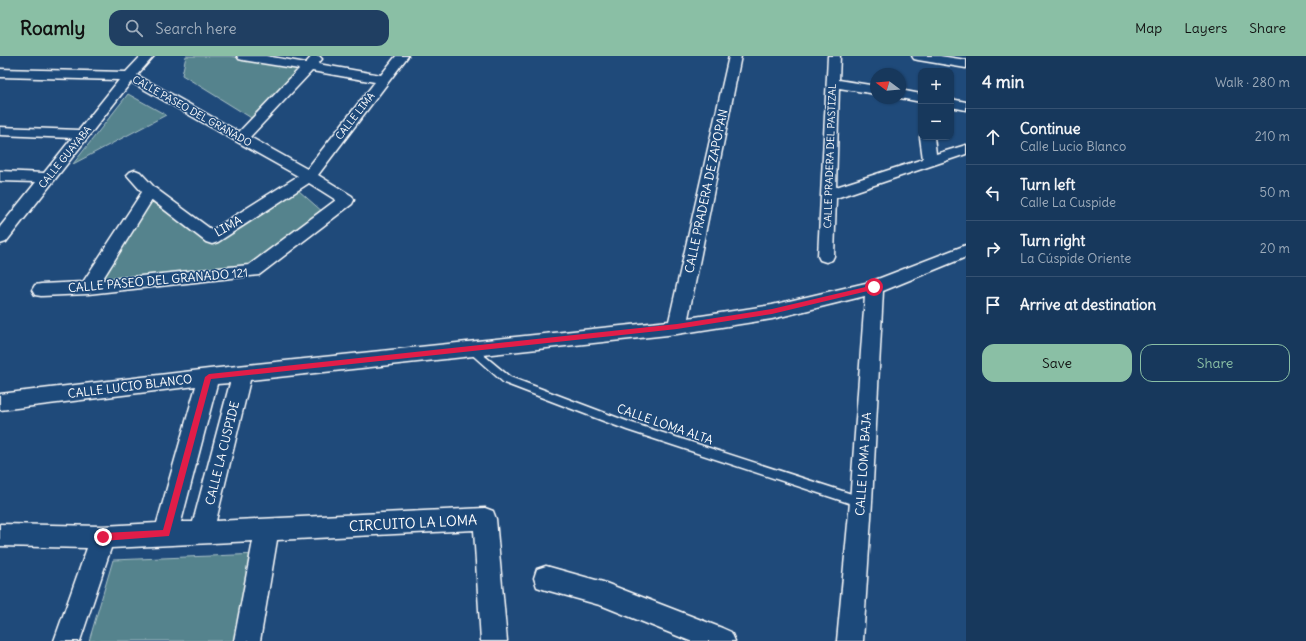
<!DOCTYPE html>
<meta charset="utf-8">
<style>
body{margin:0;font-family:Delius,sans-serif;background:#203f62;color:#f1f3f6}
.controls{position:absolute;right:12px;top:12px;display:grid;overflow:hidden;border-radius:8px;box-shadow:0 1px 3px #0004}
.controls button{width:36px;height:36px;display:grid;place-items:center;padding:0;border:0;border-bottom:1px solid #365272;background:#17385c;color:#f1f3f6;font:20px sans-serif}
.compass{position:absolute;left:870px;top:12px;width:36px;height:36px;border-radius:50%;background:#17385c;box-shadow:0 1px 3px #0004;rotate:286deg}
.stop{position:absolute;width:12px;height:12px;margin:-9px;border:3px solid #e11d48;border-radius:50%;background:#fff}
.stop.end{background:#e11d48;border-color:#fff;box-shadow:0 1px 4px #0008}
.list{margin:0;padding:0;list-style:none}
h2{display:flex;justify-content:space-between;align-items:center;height:52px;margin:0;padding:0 16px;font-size:17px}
h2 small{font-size:13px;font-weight:400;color:#9eacbb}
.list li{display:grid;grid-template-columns:26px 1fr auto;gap:12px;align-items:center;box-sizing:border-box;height:56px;padding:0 16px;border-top:1px solid #365272}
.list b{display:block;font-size:15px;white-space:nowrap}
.list p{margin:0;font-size:13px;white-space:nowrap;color:#9eacbb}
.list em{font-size:13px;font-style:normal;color:#9eacbb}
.actions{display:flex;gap:8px;padding:12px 16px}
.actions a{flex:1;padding:9px 0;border:1px solid #8abfa5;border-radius:12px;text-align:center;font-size:14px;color:#8abfa5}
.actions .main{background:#8abfa5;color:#111}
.icon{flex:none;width:22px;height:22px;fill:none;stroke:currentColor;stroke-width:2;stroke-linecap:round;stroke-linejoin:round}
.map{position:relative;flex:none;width:966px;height:585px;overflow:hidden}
header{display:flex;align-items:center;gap:24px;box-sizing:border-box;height:56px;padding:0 20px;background:#8abfa5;color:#111}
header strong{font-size:19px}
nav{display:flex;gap:22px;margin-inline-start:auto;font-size:14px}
.search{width:280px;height:36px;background:#203f62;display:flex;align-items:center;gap:10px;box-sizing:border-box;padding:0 14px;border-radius:12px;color:#9eacbb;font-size:15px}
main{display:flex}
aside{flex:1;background:#17385c}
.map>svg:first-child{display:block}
.green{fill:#55838d;stroke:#aac1c6}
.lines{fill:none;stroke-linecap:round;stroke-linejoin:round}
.lane-casing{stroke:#fff;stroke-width:3}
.street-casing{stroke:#fff;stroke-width:3}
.lane{fill:#1f4a7a;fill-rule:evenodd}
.street{fill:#1f4a7a;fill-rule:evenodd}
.route{fill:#e11d48}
.labels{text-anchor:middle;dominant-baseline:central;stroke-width:3;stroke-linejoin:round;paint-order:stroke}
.far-street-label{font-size:10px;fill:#fff;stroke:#1f4a7a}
.street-label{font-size:12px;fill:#fff;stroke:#1f4a7a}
.near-street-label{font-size:14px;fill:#fff;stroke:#1f4a7a}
</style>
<header>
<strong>Roamly</strong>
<div class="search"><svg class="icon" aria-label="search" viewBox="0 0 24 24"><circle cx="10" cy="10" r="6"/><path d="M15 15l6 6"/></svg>Search here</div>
<nav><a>Map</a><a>Layers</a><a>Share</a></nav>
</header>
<main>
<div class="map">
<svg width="966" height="585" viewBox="0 0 966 585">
<rect width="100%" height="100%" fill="#1f4a7a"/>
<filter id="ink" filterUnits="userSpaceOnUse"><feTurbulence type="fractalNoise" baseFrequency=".025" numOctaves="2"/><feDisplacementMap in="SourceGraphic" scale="8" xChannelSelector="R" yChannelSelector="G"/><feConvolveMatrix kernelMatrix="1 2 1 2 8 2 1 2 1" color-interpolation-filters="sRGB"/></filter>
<g filter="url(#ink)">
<g class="green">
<polygon points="186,0 230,0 303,12 253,63 182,19"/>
<polygon points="128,38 166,59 73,108"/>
<polygon points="298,134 324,157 244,212 101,225 148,143 210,188"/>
<polygon points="259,498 243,585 89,585 113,504"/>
</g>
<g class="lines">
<g class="lane-casing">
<polygon id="lane" points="471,289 474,291 510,321 629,366 861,441 865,443 866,446 865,449 861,451 627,374 504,327 468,295 466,293 468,291"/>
</g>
<g class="street-casing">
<g id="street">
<path d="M141,0H154L137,19L239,76L299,13L243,4L239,3L237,0H266L306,7L312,0H319L322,3L318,8L381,19L396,0H408L318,119L352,140L354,144L352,148L259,219L88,238L41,240L35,239L32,234L35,229L41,228L83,226L142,136L127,119L130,116L135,114L140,116L155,132L212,174L298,120L131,26L6,186L0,188V171L36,126L0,125V115L44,117L72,82L0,79V71L79,74L119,24L0,21V13L126,16ZM312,15L375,26L307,113L250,81ZM309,127L336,144L249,209L102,224L152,144L206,186L212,188L218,186Z"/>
<path d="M729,0H741L688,262L772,249L870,226L966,189V201L883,235L872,446L863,585H837L850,446L865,240L772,263L677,278L250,324L216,465L485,452L493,455L496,463L507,585H481L474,474L277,484L260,585H234L253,485L111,492L80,585H54L87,492L0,490V468L103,470L157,467L196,330L0,354V338L209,313L669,265ZM230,327L193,466H181L217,328Z"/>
<polygon points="828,0 840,0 839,24 876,30 876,38 839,32 836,131 923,103 920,81 921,79 921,81 934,81 936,98 966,89 966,98 836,142 834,200 832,204 826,206 820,204 818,200"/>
<polygon points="912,0 940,0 966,4 966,12 918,4 914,3"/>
<polygon points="900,34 921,38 921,46 900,42"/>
<polygon points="951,43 966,46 966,54 951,51"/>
<polygon points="546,510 603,526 722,572 731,576 735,585 690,585 603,550 546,534 537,531 534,522 537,513"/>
</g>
</g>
<use href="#lane" class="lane"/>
<use href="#street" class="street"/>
</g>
</g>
<polygon class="route" points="874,229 877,231 876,233 772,258 677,273 211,323 169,480 103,485 99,481 103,477 163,474 205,321 209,318 677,268 772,253"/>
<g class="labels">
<g class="far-street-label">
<text transform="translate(192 55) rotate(29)">CALLE PASEO DEL GRANADO</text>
<text transform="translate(355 60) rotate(-52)">CALLE LIMA</text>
<text transform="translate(830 100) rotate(-88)">CALLE PRADERA DEL PASTIZAL</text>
<text transform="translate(65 101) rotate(-51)">CALLE GUAYABA</text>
</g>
<g class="street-label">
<text transform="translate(706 135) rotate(-78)">CALLE PRADERA DE ZAPOPAN</text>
<text transform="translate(228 170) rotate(-29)">LIMA</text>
<text transform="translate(158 224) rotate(-5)">CALLE PASEO DEL GRANADO 121</text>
<text transform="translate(130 330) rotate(-7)">CALLE LUCIO BLANCO</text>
<text transform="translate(665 368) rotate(19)">CALLE LOMA ALTA</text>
<text transform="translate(222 397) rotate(-76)">CALLE LA CUSPIDE</text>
<text transform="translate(863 408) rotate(-86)">CALLE LOMA BAJA</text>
</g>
<g class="near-street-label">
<text transform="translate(413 467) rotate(-3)">CIRCUITO LA LOMA</text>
</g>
</g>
</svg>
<div class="controls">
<button>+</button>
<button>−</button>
</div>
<svg class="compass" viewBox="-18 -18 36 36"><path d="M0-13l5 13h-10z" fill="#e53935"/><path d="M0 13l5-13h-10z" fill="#9eacbb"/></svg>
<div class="stop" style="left:874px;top:231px"></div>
<div class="stop end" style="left:103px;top:481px"></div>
</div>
<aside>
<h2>4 min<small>Walk · 280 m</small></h2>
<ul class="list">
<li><svg class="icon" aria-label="ahead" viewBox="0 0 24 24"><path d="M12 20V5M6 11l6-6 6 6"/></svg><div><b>Continue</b><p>Calle Lucio Blanco</p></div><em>210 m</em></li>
<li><svg class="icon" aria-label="left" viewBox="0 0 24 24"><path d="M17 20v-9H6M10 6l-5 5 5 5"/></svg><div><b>Turn left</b><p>Calle La Cuspide</p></div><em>50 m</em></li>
<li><svg class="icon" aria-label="right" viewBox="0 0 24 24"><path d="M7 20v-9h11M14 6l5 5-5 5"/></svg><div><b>Turn right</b><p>La Cúspide Oriente</p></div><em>20 m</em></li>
<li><svg class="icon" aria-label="arrive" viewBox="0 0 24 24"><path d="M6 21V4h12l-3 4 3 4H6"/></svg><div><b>Arrive at destination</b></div></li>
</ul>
<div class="actions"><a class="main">Save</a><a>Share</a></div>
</aside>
</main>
